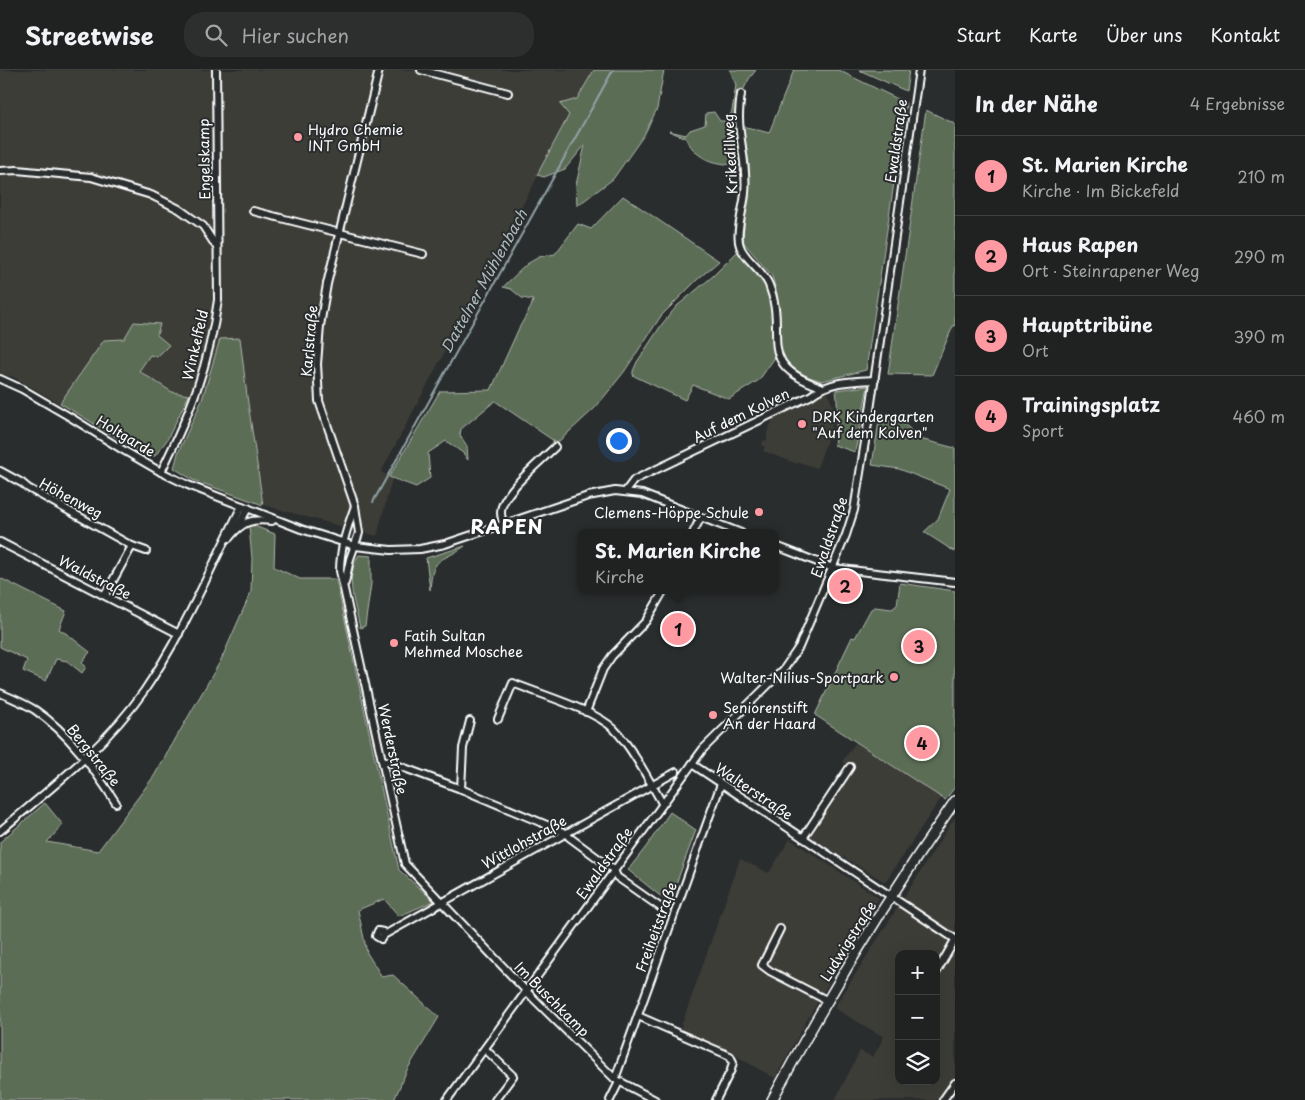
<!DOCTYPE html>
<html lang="de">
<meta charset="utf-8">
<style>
body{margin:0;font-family:"Playpen Sans",sans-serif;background:#2d2f2f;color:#f1f3f6}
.controls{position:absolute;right:15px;bottom:15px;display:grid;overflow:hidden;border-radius:10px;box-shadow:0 5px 20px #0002}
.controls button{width:45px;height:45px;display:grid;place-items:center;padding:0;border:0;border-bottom:1px solid #3d3f40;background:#202222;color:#f1f3f6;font:25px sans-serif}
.you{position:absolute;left:618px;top:370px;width:18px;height:18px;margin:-12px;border:4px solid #fff;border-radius:50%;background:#1a73e8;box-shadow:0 0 0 8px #1a73e833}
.badge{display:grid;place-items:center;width:32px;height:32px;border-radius:50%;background:#ff9aa2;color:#111;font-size:16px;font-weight:700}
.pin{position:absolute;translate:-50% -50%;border:2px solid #fff;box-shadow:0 1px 5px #0006}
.popup{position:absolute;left:577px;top:459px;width:202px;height:65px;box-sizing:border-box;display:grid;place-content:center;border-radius:10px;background:#202222;filter:drop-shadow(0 1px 4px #0005);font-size:16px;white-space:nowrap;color:#a2a4a5}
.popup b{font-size:19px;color:#f1f3f6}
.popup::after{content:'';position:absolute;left:50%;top:100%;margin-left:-10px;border:10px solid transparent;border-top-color:#202222}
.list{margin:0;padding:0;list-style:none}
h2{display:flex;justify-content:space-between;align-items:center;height:65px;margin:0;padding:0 20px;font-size:21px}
h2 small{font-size:16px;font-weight:400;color:#a2a4a5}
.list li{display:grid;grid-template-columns:32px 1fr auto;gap:15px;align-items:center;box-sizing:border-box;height:80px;padding:0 20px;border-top:1px solid #3d3f40}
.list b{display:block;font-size:19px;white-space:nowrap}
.list p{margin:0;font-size:16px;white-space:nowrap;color:#a2a4a5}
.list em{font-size:16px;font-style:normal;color:#a2a4a5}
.icon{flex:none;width:28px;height:28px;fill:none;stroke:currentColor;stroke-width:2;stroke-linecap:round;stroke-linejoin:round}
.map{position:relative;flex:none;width:955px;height:1030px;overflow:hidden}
header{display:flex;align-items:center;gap:30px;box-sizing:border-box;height:70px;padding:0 25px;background:#202222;border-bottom:1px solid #3d3f40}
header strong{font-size:24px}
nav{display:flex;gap:28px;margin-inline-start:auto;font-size:18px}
.search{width:350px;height:45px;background:#2d2f2f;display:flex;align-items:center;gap:12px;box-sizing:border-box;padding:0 18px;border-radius:20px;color:#a2a4a5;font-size:19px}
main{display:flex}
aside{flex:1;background:#202222}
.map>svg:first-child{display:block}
.built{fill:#3e3d39;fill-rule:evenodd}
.green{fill:#5b6d57;stroke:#adb6ab}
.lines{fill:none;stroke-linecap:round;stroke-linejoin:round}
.stream{stroke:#91a3a6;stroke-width:2}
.minor-casing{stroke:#fff;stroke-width:10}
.major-casing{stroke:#fff;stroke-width:12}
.minor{stroke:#2a2d2e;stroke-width:6}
.major{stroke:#2a2d2e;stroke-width:9}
.poi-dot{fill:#ff9aa2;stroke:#2a2d2e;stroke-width:2}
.labels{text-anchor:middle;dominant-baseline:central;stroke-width:4;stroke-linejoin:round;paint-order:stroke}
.poi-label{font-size:14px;fill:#fff;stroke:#2a2d2e;text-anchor:start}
.street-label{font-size:14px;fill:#fff;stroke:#2a2d2e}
.water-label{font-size:15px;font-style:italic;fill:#adbabc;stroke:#2a2d2e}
.district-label{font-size:19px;font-weight:bold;letter-spacing:1px;fill:#fff;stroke:#2a2d2e}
</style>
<header>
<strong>Streetwise</strong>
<div class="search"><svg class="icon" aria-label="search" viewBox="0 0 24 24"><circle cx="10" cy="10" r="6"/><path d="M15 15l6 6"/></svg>Hier suchen</div>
<nav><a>Start</a><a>Karte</a><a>Über uns</a><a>Kontakt</a></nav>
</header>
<main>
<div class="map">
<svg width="955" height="1030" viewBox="0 0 955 1030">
<rect width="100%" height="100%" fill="#2a2d2e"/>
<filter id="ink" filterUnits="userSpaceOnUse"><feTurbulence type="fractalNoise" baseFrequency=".02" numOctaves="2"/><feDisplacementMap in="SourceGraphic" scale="10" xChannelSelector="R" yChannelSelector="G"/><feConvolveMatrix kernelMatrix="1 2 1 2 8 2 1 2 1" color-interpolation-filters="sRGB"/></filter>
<g filter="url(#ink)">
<g class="built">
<polygon points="0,0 594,0 381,402 392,409 377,466 263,435 247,326 240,268 220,269 202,330 189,325 172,322 139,301 150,284 168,275 157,265 160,254 124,269 60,333 119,368 14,307 0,304"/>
<polygon points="825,321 827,321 836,344 817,398 799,392 798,394 763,381 765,377 762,375 764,370 767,371 767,363 775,345"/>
<polygon points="856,672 941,728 885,812 810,767 853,700 842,692"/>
<path d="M955,747V1021L949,1030H835L860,981L873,987L884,967L834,938ZM899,884H936V1011H899Z"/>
<polygon points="790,769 879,828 808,948 775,1008 724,979 680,960 740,789 769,803"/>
</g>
<g class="green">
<polygon points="594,0 664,0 657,39 644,65 613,109 577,136 576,115 585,75 565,99 544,107 537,105 569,45 560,34 577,29"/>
<path d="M730,0H756L749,9L737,32L742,96C717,93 698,93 686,68L669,61L686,65L690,60L705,55L706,43L714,42L720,51H728L732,41L736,15Z"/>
<polygon points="794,0 838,0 906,33 866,300 822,311 796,303 781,286 777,224 772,206 744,173 742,163 749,129 749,94 743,56 769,63"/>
<polygon points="859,0 909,0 906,21"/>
<polygon points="926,40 955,54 955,256 953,256 932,305 888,304"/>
<polygon points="623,126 719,191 698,209 661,246 624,302 596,337 557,373 495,331 461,359 460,365 467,376 468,390 463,383 446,371 428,383 430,408 416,417 389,407 440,321 491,320 519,258 531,237 533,230 522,228 511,219 503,217 527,194 539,187 555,184 578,154 591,159"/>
<polygon points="737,182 740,182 763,208 770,218 776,286 759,310 729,329 693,315 685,330 636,307 633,305 633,301 637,292 662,254 677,236 713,206"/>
<polygon points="134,252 160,254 157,265 169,275 157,287 150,285 139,301 172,322 189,325 167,370 155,386 147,386 60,333 104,270 124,269"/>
<polygon points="240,268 247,326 263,435 193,410 174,398 178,383 202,330 220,269"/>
<path d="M868,316L855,382L834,375C836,354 839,341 836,320Z"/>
<path d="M879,351C898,351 907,351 916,368L955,378V482L924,462L938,449L950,419L899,399L872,395Z"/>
<polygon points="252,455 275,464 274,497 300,509 336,509 399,800 434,831 399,846 384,829 358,840 367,883 382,907 393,905 439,947 407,1000 394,1030 0,1030 0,772 45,733 63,755 47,772 98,781 154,706 221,590 251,522 252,488 249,457"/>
<path d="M465,476C440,494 433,484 430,520L426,488Z"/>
<path d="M359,485L371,486V514L365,556L360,558C355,533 344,508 359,485Z"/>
<path d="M0,508L66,541L59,559C70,565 79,574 90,582L82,592L86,597L82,603L67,591L56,589L46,611L23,601L27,590L0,577Z"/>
<polygon points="900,513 955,521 955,717 945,730 815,645 852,567 855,568 871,539 875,537 892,539 897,535"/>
<polygon points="670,742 696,760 669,833 628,800 646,777"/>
</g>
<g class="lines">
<polyline class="stream" points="373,432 613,0"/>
<g class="minor-casing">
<g id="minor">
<polyline points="421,0 508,23"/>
<path d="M741,24C740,31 739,39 739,47C739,72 748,98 745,123C744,137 735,164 740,176C744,189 763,200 769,215C789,265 752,293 821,317"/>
<polyline points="0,101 17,100 91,107 151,125 179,139 203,156 216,176"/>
<polyline points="253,141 423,184"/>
<polyline points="0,309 22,319 70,347 123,380 161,402 188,415 301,459 355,476 391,480 420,479 445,474 588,426 615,421 642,424 741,463"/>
<polyline points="0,401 22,413 28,418 132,476 105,525"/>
<path d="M161,402C190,343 209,296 218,230L216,0"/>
<path d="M625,422L634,410L810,326C829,311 851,311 875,310"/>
<path d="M355,436C347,458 340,478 340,501L405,794L533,928L615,1009L655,1030"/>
<path d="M503,454C502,450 501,445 501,442C501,423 541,391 555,377"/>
<polyline points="237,458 248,438"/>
<polyline points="693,463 701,447"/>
<path d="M229,468C242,452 251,448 272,451"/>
<polyline points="0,472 179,564"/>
<polyline points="132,476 146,481"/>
<polyline points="776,476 833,498 955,512"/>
<polyline points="345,513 350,489 359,463 355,436 319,331 317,294 320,256 327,214 379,0"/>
<path d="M0,623C12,628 24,633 35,640C69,663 94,699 116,733"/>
<polyline points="586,642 603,599 612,586 646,551 664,520"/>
<path d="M498,649L513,613C541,625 593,639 614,659C631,676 650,712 662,733"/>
<polyline points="383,690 461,719 566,763 569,767 614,800 617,807 667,842"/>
<polyline points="692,694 955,869"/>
<polyline points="461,719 463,678 470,651"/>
<path d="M0,761C51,718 106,676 144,621C184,563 210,498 242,436"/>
<polyline points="803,768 850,697"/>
<polyline points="780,859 762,895 770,901 828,931"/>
<polyline points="384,865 383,862 378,861 376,866 381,869 384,865 676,702"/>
<polyline points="936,903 955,870"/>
<polyline points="638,946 730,986 733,992 731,1000 716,1030"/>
<polyline points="485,979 513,1006 495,1030"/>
<polyline points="615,1009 721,714"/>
<polyline points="447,1030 703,679 762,621 784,599 799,577 846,465 854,440 869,347 919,0"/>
<polyline points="610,1030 619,1012"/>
<polyline points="943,1030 955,1013"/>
</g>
</g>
<g class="major-casing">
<path id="major" d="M772,1030C827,927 888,827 955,731"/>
</g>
<use href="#minor" class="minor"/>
<use href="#major" class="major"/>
</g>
</g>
<g class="poi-dot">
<circle cx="298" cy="67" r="5"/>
<circle cx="802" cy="354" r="5"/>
<circle cx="759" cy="442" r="5"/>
<circle cx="394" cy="573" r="5"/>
<circle cx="894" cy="607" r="5"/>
<circle cx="713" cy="645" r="5"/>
</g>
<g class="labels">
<g class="poi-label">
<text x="308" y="59">Hydro Chemie<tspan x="308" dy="16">INT GmbH</tspan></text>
<text x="812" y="346">DRK Kindergarten<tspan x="812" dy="16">"Auf dem Kolven"</tspan></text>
<text x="749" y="442" text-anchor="end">Clemens-Höppe Schule</text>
<text x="404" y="565">Fatih Sultan<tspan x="404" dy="16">Mehmed Moschee</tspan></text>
<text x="884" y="607" text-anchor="end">Walter-Nilius-Sportpark</text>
<text x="723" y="637">Seniorenstift<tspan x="723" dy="16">An der Haard</tspan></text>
</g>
<g class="street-label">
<text transform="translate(896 71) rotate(-82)">Ewaldstraße</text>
<text transform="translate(730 84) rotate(-93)">Krikedillweg</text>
<text transform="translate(204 89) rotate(-91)">Engelskamp</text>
<text transform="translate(309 271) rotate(-85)">Karlstraße</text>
<text transform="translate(195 275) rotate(-77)">Winkelfeld</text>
<text transform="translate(741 345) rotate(-26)">Auf dem Kolven</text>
<text transform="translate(126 366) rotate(31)">Holtgarde</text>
<text transform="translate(71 428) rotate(28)">Höhenweg</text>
<text transform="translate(829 467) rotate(-71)">Ewaldstraße</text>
<text transform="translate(95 507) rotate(27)">Waldstraße</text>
<text transform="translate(393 679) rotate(78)">Werderstraße</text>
<text transform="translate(94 685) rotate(51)">Bergstraße</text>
<text transform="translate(754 721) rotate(34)">Walterstraße</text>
<text transform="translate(524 772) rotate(-29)">Wittlohstraße</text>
<text transform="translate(604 793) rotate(-54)">Ewaldstraße</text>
<text transform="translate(656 857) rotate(-70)">Freiheitstraße</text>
<text transform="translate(848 871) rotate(-58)">Ludwigstraße</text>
<text transform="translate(552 929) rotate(45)">Im Buschkamp</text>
</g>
<g class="water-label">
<text transform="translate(483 211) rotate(-61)">Dattelner Mühlenbach</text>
</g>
<g class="district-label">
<text x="507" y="456">RAPEN</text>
</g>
</g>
</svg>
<div class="controls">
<button>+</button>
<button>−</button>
<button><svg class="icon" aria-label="layers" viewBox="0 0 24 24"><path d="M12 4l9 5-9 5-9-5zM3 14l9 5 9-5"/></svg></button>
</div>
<div class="you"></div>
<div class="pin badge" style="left:678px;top:559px">1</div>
<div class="popup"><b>St. Marien Kirche</b>Kirche</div>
<div class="pin badge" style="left:845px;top:516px">2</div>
<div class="pin badge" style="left:919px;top:576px">3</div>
<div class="pin badge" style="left:922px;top:673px">4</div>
</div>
<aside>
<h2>In der Nähe<small>4 Ergebnisse</small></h2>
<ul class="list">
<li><span class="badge">1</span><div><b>St. Marien Kirche</b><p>Kirche · Im Bickefeld</p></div><em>210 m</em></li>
<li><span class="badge">2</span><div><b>Haus Rapen</b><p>Ort · Steinrapener Weg</p></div><em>290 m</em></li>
<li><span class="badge">3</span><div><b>Haupttribüne</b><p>Ort</p></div><em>390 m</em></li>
<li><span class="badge">4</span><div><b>Trainingsplatz</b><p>Sport</p></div><em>460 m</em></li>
</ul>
</aside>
</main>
